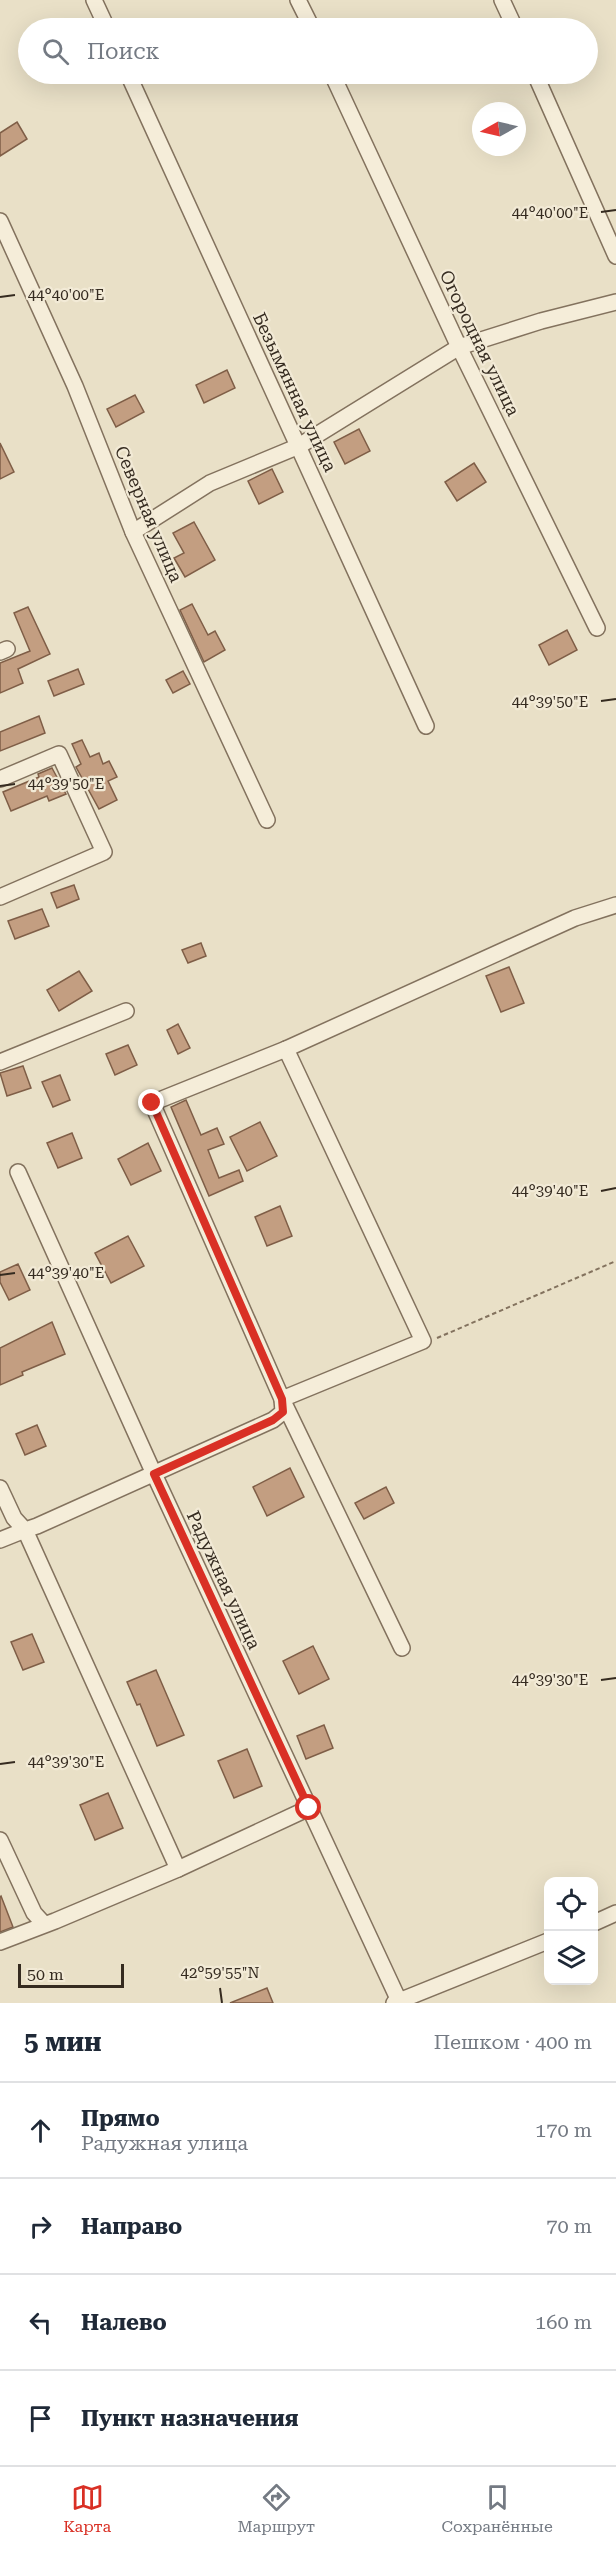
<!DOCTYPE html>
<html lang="ru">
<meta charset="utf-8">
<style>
body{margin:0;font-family:"Roboto Serif",serif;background:#f6f6f7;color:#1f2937}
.controls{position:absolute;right:18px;bottom:18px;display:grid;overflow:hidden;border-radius:12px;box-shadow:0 6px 24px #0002}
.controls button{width:54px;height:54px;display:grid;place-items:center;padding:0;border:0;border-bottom:2px solid #e0e1e3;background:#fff;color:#1f2937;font:30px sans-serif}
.compass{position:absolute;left:472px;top:102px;width:54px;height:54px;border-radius:50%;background:#fff;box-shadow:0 6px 24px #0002;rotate:262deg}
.scale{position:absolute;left:18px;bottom:15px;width:106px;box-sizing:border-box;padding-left:6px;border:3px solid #352b20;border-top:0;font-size:16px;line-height:21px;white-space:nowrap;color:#352b20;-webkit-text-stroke:4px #f2ead6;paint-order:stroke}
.stop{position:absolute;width:18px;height:18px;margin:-14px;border:4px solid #d93025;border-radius:50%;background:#fff}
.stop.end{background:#d93025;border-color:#fff;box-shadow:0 2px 6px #0008}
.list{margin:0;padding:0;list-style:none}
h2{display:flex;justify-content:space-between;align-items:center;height:78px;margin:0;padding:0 24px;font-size:26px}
h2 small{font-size:20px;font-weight:400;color:#747a83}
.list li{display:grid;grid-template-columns:39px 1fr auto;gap:18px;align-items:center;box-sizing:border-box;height:96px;padding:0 24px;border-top:2px solid #e0e1e3}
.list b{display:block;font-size:22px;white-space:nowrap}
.list p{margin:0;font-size:20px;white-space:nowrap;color:#747a83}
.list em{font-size:20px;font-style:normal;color:#747a83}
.icon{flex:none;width:33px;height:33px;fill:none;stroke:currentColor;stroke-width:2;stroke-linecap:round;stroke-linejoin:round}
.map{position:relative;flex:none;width:616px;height:2003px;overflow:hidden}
.search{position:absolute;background:#fff;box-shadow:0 6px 24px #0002;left:18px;right:18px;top:18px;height:66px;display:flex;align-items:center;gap:15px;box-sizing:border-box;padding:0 21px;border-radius:33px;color:#747a83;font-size:22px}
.sheet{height:462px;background:#fff}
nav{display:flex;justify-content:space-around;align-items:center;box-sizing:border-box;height:84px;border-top:2px solid #e0e1e3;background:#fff;font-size:16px;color:#747a83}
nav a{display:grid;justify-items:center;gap:3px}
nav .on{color:#d93025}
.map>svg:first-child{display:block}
.building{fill:#c39e81;stroke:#7f5e47;stroke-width:1.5}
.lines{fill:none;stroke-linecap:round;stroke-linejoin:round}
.minor-casing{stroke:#83725e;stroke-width:18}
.path{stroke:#83725e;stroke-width:2;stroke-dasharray:4.5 3;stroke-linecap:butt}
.minor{stroke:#f5edd9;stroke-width:15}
.route{stroke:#d93025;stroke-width:8}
.ticks{fill:none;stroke:#352b20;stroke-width:2}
.labels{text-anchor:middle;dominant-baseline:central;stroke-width:4.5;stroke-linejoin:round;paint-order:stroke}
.street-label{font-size:18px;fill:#352b20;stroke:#f2ead6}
.ticks-label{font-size:15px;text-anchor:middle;fill:#352b20;stroke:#f2ead6;stroke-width:4.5;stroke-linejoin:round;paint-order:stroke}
</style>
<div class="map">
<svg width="616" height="2003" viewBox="0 0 616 2003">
<rect width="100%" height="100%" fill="#e9e0c7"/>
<g class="building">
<polygon points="17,122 27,139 0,156 0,133"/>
<polygon points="227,370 235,388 204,403 196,385"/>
<polygon points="135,395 144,412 116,427 107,409"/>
<polygon points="359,429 370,451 345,464 334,442"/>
<polygon points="0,443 14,472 0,479"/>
<polygon points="474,463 486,482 457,501 445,482"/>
<polygon points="272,469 283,492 259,504 248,481"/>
<polygon points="194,522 215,560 185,577 174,558 184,553 173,533"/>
<polygon points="192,604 208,635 215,631 225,650 204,662 180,610"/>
<polygon points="28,607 50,654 18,669 23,683 0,693 0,663 30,651 14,613"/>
<polygon points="567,630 577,650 549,665 539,645"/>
<polygon points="78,669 84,684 54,696 48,681"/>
<polygon points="183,671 190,684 173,693 166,680"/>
<polygon points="39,716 45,733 0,751 0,732"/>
<polygon points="82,740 90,757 99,753 103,764 109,761 117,777 108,781 117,800 99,809 76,767 81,764 72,744"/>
<polygon points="52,768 66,794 49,801 47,796 11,811 3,792 39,777 38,774"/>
<polygon points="74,885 79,899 57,908 51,893"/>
<polygon points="42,909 49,926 15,939 8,921"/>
<polygon points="201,943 206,956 188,963 182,950"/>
<polygon points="509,967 524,1003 501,1012 486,976"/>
<polygon points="79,971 92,991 59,1011 47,990"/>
<polygon points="178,1024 190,1048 178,1054 167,1030"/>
<polygon points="128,1045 137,1065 115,1075 106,1054"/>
<polygon points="23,1066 31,1088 7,1096 0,1073"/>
<polygon points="60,1075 70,1100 53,1107 42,1082"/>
<polygon points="186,1100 201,1135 217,1128 224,1144 208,1150 219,1178 239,1170 243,1181 209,1196 171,1107"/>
<polygon points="260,1122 277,1156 247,1171 230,1137"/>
<polygon points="72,1133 82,1158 58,1168 47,1143"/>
<polygon points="148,1143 161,1171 131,1185 118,1159"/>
<polygon points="280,1206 292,1236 267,1246 255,1217"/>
<polygon points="128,1236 144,1266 111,1283 95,1253"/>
<polygon points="18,1264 30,1290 9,1300 0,1282 0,1272"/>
<polygon points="52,1322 65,1354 22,1372 23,1375 0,1385 0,1348"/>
<polygon points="37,1425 46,1446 25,1455 16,1434"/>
<polygon points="290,1468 304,1497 267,1516 253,1487"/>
<polygon points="386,1487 394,1503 364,1519 355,1503"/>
<polygon points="32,1634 44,1662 23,1670 11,1642"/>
<polygon points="313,1646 329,1679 299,1694 283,1661"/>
<polygon points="156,1670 184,1735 157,1746 140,1704 137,1705 127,1682"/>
<polygon points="324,1725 333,1748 306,1759 297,1736"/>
<polygon points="247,1749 262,1786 234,1798 218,1761"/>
<polygon points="108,1793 123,1828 95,1840 80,1805"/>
<polygon points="1,1896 13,1927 0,1932 0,1897"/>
<polygon points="267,1988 273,2003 230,2003"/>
</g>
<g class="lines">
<g class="minor-casing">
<g id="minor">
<polyline points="94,0 107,28"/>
<polyline points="298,0 312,28"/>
<polyline points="502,0 515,28"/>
<polyline points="128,74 426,726"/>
<polyline points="332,74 459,347 597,628"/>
<polyline points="535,74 616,256"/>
<polyline points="0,221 75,386 133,532 267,820"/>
<polyline points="133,532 210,483 299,446 459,347 541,321 616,302"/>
<polyline points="0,652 7,649"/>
<polyline points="0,779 59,754 104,852 0,897"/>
<polyline points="286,1049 423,1341 282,1399 402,1648"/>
<polyline points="0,1062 126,1011"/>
<polyline points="18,1172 154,1474 400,2003"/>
<polyline points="0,1488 14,1518 25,1530 37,1526 273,1420 283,1412 282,1399 152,1103 286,1049 575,918 616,905"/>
<polyline points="0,1540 25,1530 178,1869"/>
<polyline points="0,1840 34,1913 44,1924"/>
<polyline points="594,1923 616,1913"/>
<polyline points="0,1942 55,1921 178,1869 309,1808"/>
<polyline points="394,2003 548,1941"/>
</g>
</g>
<polyline class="path" points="437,1338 616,1261"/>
<use href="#minor" class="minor"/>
</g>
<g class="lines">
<polyline class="route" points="152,1103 282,1399 283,1412 273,1420 154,1474 309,1808"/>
</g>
<path class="ticks" d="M601,212L616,210M0,297L15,295M601,701L616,699M0,786L15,784M601,1191L616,1188M0,1275L15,1273M601,1680L616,1678M0,1764L15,1762M220,1988L222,2003"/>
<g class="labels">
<g class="street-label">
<text transform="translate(480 343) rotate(64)">Огородная улица</text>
<text transform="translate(295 392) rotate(65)">Безымянная улица</text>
<text transform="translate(149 514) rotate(67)">Северная улица</text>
<text transform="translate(224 1580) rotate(65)">Радужная улица</text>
</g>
</g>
<g class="ticks-label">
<text x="550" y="218">44°40'00"E</text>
<text x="66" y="300">44°40'00"E</text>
<text x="550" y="707">44°39'50"E</text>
<text x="66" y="789">44°39'50"E</text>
<text x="550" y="1196">44°39'40"E</text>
<text x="66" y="1278">44°39'40"E</text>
<text x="550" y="1685">44°39'30"E</text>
<text x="66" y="1767">44°39'30"E</text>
<text x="220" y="1978">42°59'55"N</text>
</g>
</svg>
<div class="controls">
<button><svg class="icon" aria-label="locate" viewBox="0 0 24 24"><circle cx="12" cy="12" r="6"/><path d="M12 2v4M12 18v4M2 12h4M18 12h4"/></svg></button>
<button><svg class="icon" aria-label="layers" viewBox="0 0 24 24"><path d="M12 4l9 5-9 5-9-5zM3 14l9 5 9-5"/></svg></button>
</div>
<svg class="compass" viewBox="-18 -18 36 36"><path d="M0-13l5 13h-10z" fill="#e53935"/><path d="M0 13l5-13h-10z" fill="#747a83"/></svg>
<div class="scale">50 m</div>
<div class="stop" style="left:309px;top:1808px"></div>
<div class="stop end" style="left:152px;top:1103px"></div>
<div class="search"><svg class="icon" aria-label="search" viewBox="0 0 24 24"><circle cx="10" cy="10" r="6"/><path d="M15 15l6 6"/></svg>Поиск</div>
</div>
<section class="sheet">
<h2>5 мин<small>Пешком · 400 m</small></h2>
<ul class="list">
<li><svg class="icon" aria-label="ahead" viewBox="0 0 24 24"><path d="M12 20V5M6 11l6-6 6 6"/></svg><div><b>Прямо</b><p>Радужная улица</p></div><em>170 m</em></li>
<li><svg class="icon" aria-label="right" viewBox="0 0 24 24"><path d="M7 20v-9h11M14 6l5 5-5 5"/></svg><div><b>Направо</b></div><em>70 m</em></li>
<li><svg class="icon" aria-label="left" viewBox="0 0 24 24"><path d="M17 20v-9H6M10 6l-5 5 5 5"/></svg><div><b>Налево</b></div><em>160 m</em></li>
<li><svg class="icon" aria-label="arrive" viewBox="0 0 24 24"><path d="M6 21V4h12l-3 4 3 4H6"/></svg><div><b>Пункт назначения</b></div></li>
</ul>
</section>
<nav>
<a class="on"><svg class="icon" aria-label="map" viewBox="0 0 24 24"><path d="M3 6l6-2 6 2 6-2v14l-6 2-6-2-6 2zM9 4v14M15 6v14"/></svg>Карта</a>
<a><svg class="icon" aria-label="directions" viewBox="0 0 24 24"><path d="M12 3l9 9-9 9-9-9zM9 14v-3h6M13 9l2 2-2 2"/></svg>Маршрут</a>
<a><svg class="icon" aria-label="saved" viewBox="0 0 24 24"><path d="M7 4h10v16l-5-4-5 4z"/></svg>Сохранённые</a>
</nav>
